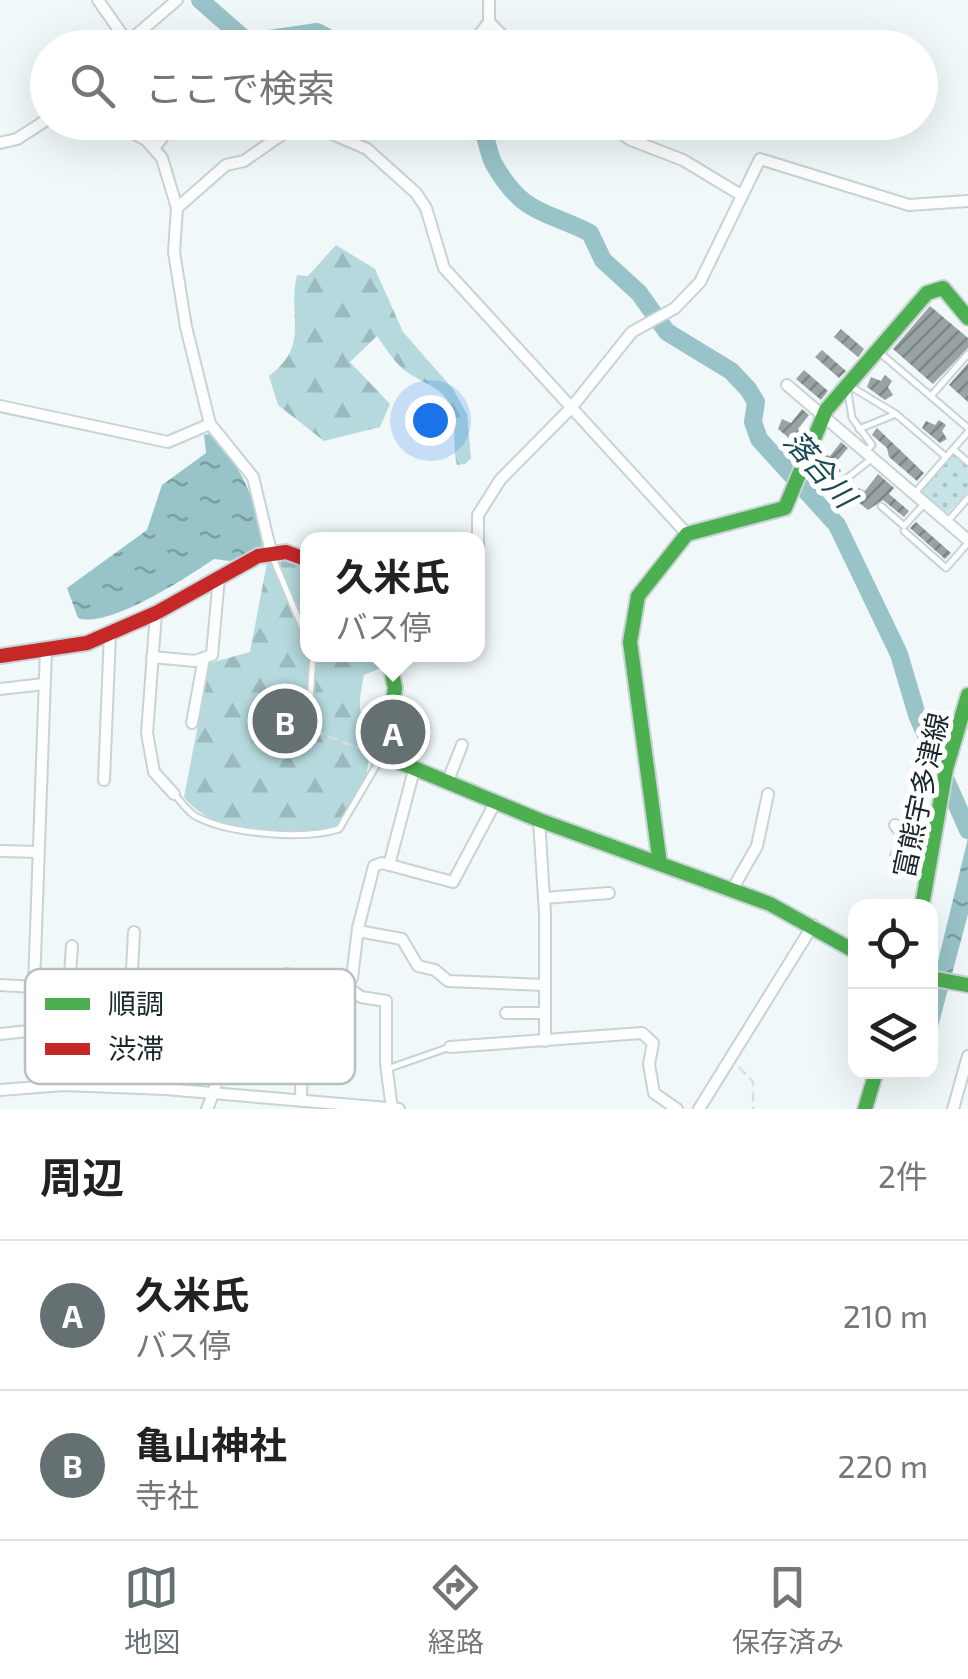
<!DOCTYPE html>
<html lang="ja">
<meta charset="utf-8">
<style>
body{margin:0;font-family:"Exo 2","Noto Sans JP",sans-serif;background:#f2f2f2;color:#222}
.controls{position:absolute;right:30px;bottom:30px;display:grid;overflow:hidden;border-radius:20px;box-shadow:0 10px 40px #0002}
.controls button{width:90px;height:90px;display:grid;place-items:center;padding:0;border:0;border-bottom:2px solid #e0e0e0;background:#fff;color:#222;font:50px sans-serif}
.you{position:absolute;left:430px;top:420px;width:35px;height:35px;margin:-25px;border:8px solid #fff;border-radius:50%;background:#1a73e8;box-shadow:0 0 0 15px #1a73e833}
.badge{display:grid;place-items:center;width:65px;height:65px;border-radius:50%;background:#647072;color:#fff;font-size:32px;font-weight:700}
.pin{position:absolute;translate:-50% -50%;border:5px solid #fff;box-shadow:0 2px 10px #0006}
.popup{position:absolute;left:300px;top:532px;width:185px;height:130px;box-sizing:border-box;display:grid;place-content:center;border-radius:20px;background:#fff;filter:drop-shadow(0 2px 8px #0005);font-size:32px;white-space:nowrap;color:#767676}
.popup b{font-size:38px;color:#222}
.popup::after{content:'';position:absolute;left:50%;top:100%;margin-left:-20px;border:20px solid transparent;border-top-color:#fff}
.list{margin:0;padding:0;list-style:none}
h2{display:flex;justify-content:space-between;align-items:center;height:130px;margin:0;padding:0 40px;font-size:42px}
h2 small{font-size:32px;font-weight:400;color:#767676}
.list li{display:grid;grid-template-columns:65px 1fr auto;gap:30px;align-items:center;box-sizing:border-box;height:150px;padding:0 40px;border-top:2px solid #e0e0e0}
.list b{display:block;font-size:38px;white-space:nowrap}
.list p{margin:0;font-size:32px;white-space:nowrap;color:#767676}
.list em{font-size:32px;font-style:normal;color:#767676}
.icon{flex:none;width:55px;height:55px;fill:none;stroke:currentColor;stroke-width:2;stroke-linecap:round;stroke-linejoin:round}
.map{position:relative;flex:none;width:968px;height:1109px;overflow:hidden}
.search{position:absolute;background:#fff;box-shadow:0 10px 40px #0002;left:30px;right:30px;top:30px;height:110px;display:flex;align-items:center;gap:25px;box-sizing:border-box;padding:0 35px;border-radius:55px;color:#767676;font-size:38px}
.sheet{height:430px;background:#fff}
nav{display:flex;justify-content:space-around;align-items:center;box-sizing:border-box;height:140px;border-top:2px solid #e0e0e0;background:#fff;font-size:28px;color:#767676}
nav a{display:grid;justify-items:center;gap:5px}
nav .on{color:#647072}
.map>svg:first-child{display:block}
.forest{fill:url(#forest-firs)}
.park{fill:url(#park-dots)}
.water{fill:url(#water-ripples)}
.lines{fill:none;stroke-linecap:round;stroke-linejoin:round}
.river{stroke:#98c3c8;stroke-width:18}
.building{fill:url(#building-hatch)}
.lane-casing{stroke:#c8d3d5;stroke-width:9}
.street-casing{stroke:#c8d3d5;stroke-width:14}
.fast-casing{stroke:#c8d3d5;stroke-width:18}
.jam-casing{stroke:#c8d3d5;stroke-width:18}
.path{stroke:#dcdfe0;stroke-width:2.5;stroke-dasharray:10 5;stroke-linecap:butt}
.lane{stroke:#fdfefe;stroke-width:5}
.street{stroke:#fdfefe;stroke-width:10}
.fast{stroke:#4caf50;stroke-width:14}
.jam{stroke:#c62828;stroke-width:14}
.labels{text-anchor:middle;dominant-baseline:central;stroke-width:10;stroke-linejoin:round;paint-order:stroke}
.street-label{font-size:28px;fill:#182729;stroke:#fff}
.water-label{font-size:30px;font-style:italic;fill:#194c52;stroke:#fff}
.key{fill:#fff;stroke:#babebf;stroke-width:2.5}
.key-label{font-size:28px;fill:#182729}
</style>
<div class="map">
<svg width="968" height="1109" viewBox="0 0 968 1109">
<defs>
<pattern id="forest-firs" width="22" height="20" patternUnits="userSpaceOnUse" patternTransform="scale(2.5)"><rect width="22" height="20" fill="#b5d9dd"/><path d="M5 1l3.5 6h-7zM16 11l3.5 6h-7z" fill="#9bbabe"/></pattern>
<pattern id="park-dots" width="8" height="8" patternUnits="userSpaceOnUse" patternTransform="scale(2.5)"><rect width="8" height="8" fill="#c6e3e6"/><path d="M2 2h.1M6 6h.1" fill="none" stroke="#a9c3c5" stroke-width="1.8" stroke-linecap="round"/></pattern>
<pattern id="water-ripples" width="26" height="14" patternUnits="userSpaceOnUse" patternTransform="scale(2.5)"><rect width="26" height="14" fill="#98c3c8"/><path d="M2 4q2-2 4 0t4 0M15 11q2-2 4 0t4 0" fill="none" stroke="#7b9ea2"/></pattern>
<pattern id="building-hatch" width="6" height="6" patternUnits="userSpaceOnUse" patternTransform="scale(2.5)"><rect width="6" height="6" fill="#99a3a4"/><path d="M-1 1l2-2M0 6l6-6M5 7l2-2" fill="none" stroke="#7c8586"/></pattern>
</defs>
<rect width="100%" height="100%" fill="#f0f8f9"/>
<g class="forest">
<path d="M336,245L375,269L403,332L453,389L467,414L471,458L465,464L457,465C452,446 457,427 451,408C444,385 418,383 402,368C392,359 385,347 377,336L350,362L390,404L380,427L324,441L278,405L269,376C311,344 287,318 297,275L308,276Z"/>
<path d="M281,560L308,566V654L382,655L386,666L364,675C362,686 358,702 361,713C364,721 368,725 369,734C371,809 344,846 265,831C231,824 207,825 184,797L210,663L250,652L267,563Z"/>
</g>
<polygon class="park" points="954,453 968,465 968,492 946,515 921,491"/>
<g class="water">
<path d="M209,434C243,467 257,500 262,547L230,561L214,559C186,578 108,629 78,618L67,588L147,530L162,485L206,453L204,435Z"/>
<polygon points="968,838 968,914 931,1053 931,990"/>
</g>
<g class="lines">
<g class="river">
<polyline points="200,0 248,42 317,32 347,48"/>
<path d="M478,122C488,136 487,153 495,166C524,216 548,211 590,233L603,260L639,293L667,332L731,371L748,389L756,402L753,422L759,439L837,525L899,654L917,715L968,830"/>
</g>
</g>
<g class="building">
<polygon points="930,306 968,338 968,348 933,384 893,349"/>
<polygon points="841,329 864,349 858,357 834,337"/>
<polygon points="822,350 846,371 839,378 815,357"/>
<polygon points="968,363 968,402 949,385"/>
<polygon points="804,370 828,391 821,400 796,379"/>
<polygon points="885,375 892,381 888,387 893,395 885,400 867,387 871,377 881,381"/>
<polygon points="802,409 809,415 798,429 803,438 795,443 778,429 782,419 791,423"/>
<polygon points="939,420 946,425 942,431 947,439 940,443 922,428 926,421 935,425"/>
<polygon points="877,428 924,473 917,481 889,457 887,448 872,435"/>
<polygon points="841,442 848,448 836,462 841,471 833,476 817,463 820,453 830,456"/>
<polygon points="878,474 894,488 889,494 909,511 904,517 883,500 868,510 852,497 856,487 865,491"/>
<polygon points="916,522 951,553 945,559 910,528"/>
<polygon points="265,707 301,718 296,732 290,734 276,757 265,752 268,746 263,743 272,724 260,717"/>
</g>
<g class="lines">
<g class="lane-casing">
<g id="lane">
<polyline points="879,352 968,428"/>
<polyline points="848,385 896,414 946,457"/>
<polyline points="848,392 852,418 872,445 866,451"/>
<polyline points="931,396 968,354"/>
<polyline points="859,429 896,414"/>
<polyline points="953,449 968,462"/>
<polyline points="807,464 833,489 870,460"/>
<polyline points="914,494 968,432"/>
<polyline points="881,506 904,526 925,503"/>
<polyline points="947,522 968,498"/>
<polyline points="904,531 946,568 968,543"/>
<polyline points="272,556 308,641"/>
<polyline points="308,729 313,654"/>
<path d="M174,794C181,801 188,813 197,817C231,834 304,840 339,829L382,756L391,759"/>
<polyline points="387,1069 450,1047"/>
</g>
</g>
<g class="street-casing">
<g id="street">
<polyline points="98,0 126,40"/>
<polyline points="489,22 515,48"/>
<polyline points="121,48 177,0"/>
<polyline points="469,48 489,22 489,0"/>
<polyline points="113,122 146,140 162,158 177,208 174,252 186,327 210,424 253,477 271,552"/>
<polyline points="305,122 367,149 416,193 426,208 444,268 687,534"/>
<polyline points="604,122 631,140 683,160 741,195"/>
<polyline points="349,141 362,131 413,122"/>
<polyline points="0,143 17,139 48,119"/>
<polyline points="155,147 174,122"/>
<polyline points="177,208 226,165 244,161 300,122"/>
<polyline points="787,385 968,540"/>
<polyline points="0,406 168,442 210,424"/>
<polyline points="478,547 478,515 500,480 571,408 632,332 675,308 700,282 760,159 909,205 968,201"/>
<polyline points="156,613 147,733 154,772 174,794"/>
<polyline points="152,657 195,661 212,655 219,577"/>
<polyline points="0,689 44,684"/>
<polyline points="192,723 204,658"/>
<polyline points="104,780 110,633"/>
<polyline points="447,783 462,745"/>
<polyline points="539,820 545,913 545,1041"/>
<polyline points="895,825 911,844"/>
<polyline points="0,851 38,852"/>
<polyline points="896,856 938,822"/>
<polyline points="389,865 414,770"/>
<polyline points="732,890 757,846 768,794"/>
<polyline points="544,898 609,893"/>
<polyline points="358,931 402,939 418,966 435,970 448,981 545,985"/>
<polyline points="287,974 279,1005 288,1043 302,1053 301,1098"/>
<path d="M0,985C36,986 73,994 109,992C132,991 171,976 193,983C237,999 222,1077 207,1109"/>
<polyline points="34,986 46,650"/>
<polyline points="346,986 361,997 386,1001 386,1064 392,1109"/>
<polyline points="69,989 72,946"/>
<polyline points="131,990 134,932"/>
<polyline points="279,1006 335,1003 352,978 358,928 374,866 382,863 453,882 495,803"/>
<polyline points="506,1013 545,1013"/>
<polyline points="0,1034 219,1011"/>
<polyline points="450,1047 642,1033 653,1043 649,1064 654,1093 677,1109"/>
<polyline points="0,1090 64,1085 165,1089 399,1109"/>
<polyline points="699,1109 813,925"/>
<polyline points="953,1109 968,1056"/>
</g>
</g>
<g class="fast-casing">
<g id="fast">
<polyline points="388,654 395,688 387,743 399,762 539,820 770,904 856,952"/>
<polyline points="660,864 630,642 638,596 687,534 785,508 826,410 927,293 943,288 968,318"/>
<polyline points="922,906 946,769 968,695"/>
<polyline points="930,978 968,985"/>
<polyline points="865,1109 876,1072"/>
</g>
</g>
<g class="jam-casing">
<polyline id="jam" points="0,656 87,643 156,613 258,556 286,552 308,560"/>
</g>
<g class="path">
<polyline points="314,731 372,753"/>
<polyline points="739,1067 753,1082 753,1109"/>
</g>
<use href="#lane" class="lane"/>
<use href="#street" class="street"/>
<use href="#fast" class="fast"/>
<use href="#jam" class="jam"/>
</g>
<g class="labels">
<g class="street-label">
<text transform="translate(920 795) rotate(-78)">富熊宇多津線</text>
</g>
<g class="water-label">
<text transform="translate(821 468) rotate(49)">落合川</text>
</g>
</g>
<rect x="25" y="969" width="330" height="115" rx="15" class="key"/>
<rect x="45" y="998" width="45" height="12" fill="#4caf50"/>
<rect x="45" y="1043" width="45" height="12" fill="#c62828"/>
<g class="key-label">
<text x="108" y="1014">順調</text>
<text x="108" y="1059">渋滞</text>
</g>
</svg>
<div class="controls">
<button><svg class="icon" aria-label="locate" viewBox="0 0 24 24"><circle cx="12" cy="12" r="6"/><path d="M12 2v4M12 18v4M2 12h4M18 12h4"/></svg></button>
<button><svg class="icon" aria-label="layers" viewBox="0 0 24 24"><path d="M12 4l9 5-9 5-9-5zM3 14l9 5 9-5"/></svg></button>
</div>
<div class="you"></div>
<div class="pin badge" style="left:393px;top:732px">A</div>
<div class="popup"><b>久米氏</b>バス停</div>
<div class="pin badge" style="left:285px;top:721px">B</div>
<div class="search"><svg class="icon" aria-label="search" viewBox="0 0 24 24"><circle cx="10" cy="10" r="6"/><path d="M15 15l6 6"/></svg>ここで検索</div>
</div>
<section class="sheet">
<h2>周辺<small>2件</small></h2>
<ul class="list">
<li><span class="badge">A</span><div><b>久米氏</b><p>バス停</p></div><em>210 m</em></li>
<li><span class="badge">B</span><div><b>亀山神社</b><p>寺社</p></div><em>220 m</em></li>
</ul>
</section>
<nav>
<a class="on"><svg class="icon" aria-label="map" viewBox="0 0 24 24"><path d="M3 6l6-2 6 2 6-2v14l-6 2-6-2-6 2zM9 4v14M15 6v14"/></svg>地図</a>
<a><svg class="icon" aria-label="directions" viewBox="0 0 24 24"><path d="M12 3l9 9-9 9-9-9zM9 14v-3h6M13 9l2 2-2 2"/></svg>経路</a>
<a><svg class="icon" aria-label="saved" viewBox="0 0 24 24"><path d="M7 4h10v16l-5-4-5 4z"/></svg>保存済み</a>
</nav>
